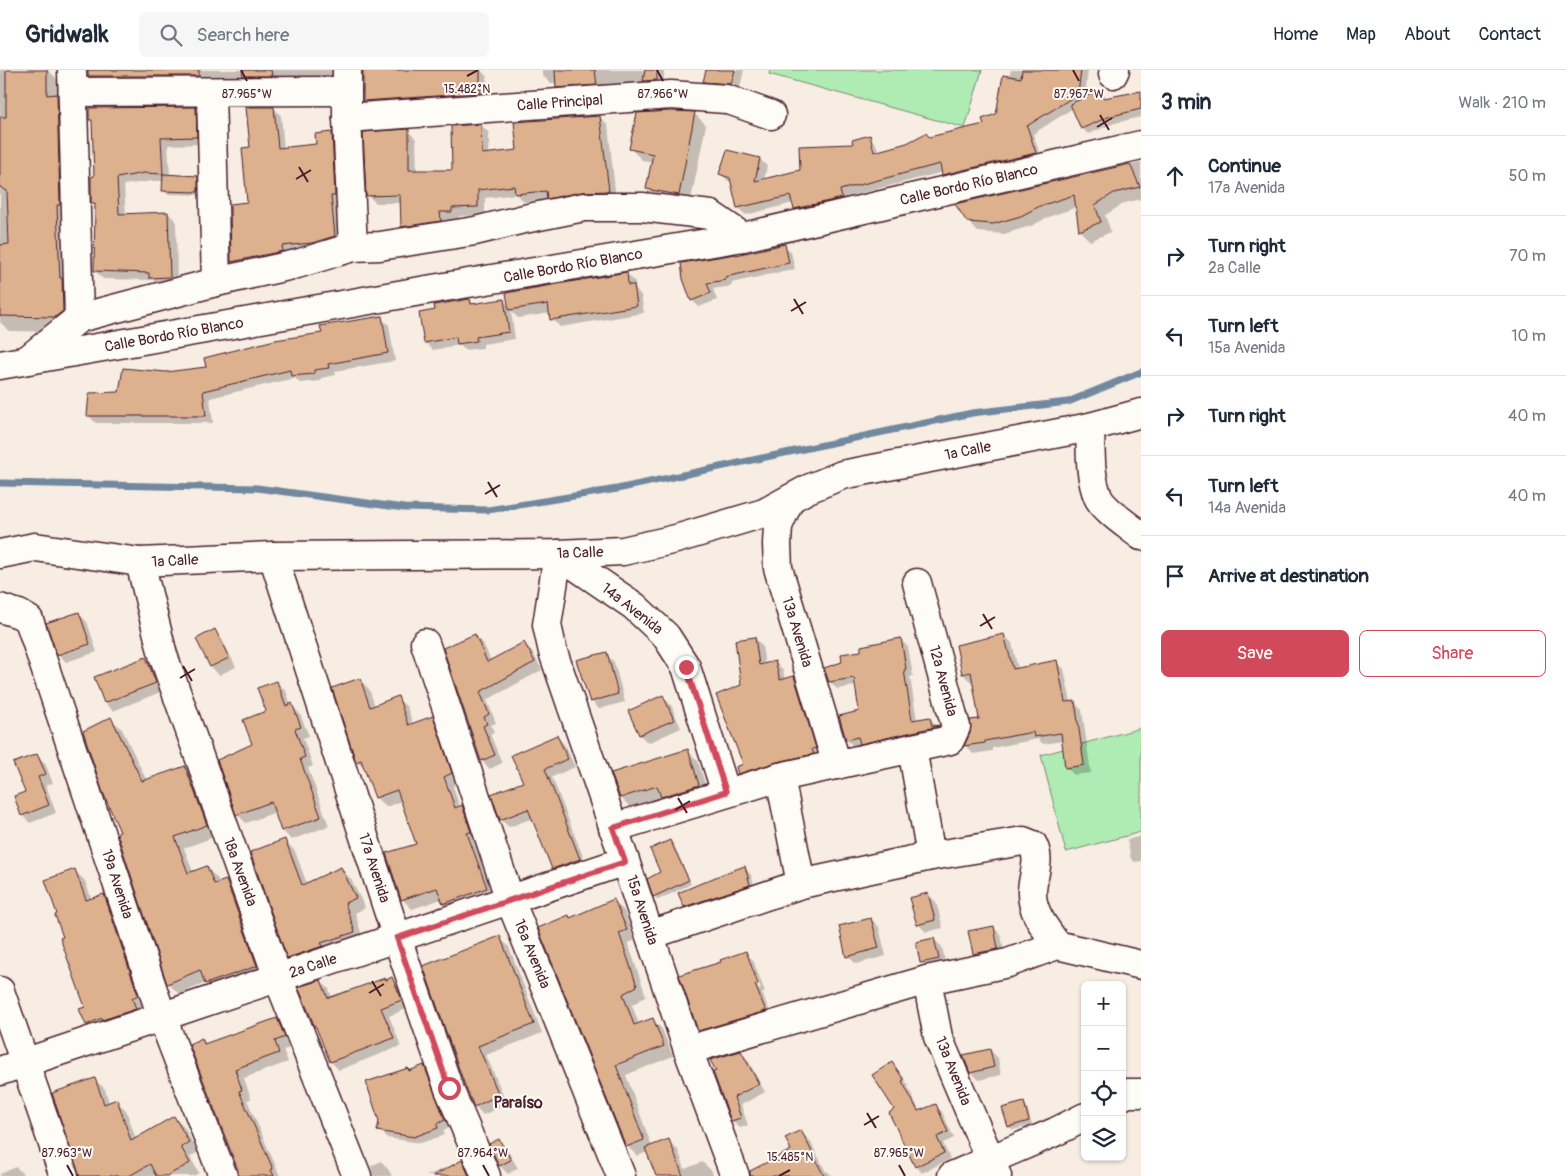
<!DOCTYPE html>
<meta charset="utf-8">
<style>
body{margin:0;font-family:Pangolin,sans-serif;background:#f6f6f7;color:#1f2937}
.controls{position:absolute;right:15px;bottom:15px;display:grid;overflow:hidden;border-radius:8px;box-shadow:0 1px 4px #0004}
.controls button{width:45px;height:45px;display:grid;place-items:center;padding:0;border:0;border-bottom:1px solid #e0e1e3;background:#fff;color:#1f2937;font:25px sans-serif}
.stop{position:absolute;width:15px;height:15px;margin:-11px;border:4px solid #d1495b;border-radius:50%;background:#fff}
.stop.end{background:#d1495b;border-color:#fff;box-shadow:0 1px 5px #0008}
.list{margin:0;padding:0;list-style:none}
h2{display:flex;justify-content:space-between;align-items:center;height:65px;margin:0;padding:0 20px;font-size:21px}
h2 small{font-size:16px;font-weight:400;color:#747a83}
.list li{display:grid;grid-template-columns:32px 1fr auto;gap:15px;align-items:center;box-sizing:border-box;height:80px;padding:0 20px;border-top:1px solid #e0e1e3}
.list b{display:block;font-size:19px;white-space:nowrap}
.list p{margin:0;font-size:16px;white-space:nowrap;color:#747a83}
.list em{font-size:16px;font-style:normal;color:#747a83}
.actions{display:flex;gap:10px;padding:15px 20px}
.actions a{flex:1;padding:11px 0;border:1px solid #d1495b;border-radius:8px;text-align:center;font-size:18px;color:#d1495b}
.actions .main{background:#d1495b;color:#fff}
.icon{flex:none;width:28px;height:28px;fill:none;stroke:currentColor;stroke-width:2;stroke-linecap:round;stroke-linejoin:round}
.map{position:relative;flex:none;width:1141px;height:1106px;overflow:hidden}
header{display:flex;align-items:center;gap:30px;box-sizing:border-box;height:70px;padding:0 25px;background:#fff;border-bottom:1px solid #e0e1e3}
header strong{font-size:24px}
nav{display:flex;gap:28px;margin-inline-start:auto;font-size:18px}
.search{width:350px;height:45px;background:#f6f6f7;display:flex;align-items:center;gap:12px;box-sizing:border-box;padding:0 18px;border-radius:8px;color:#747a83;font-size:19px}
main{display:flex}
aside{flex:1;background:#fff}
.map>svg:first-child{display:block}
.green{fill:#aeecb3;stroke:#7c866f}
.shadow{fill:#0003;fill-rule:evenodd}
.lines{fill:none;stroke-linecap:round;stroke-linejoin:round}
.stream{stroke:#71889f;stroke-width:7}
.building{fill:#ddb18e;stroke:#4a1f2b}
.minor-casing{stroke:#4a1f2b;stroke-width:31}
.minor{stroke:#fdfcf7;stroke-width:28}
.route{stroke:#d1495b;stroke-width:6}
.ticks{fill:none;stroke:#4a1f2b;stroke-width:2}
.labels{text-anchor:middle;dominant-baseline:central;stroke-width:4;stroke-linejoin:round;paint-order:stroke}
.street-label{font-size:15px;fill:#4a1f2b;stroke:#fdfcf7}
.neighbourhood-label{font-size:16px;font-weight:bold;fill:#4a1f2b;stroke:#fdfcf7}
.ticks-label{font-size:12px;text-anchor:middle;fill:#4a1f2b;stroke:#fdfcf7;stroke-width:4;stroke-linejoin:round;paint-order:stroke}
</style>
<header>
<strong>Gridwalk</strong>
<div class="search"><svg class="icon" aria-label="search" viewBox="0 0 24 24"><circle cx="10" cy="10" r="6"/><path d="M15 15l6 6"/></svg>Search here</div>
<nav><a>Home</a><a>Map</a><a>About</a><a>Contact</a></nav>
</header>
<main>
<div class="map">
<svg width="1141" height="1106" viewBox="0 0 1141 1106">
<rect width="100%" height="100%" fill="#f7ede2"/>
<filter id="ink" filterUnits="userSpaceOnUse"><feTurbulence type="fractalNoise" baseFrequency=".02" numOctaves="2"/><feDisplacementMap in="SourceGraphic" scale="10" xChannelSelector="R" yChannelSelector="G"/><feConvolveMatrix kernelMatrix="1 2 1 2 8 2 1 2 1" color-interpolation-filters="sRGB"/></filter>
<g filter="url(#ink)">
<g class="green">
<polygon points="770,0 982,0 965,58 769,4"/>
<polygon points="1141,658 1141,762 1066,782 1041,685"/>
</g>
<g class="shadow">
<polygon points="0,0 48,0 62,14 71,262 9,261 0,252"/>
<polygon points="88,0 333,0 334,14 98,15 89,6"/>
<polygon points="364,0 481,0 487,7 488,30 372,39 364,31"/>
<polygon points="542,0 664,0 664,18 565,25 557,17 557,13 550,13 542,5"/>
<polygon points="707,0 744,0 739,22 712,19 704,11"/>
<polygon points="1011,0 1088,0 1085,29 1100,22 1106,28 1141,22 1141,47 1115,53 1088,64 1082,58 1073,38 1033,64 1042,90 951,112 943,102 846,127 848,135 802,146 795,139 793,133 746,145 738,138 732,112 728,111 721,104 760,89 767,96 764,110 801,101 855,75 869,67 876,74 879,82 986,55 998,45"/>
<polygon points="195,38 203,46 204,74 168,75 170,106 197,107 201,111 201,125 167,124 164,120 164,111 153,111 124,115 126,145 168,143 176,151 177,215 158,215 153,210 103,209 95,201 96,136 93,133 95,108 93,53 90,50"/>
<polygon points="274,38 281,46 284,79 318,75 332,64 339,71 342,173 240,198 232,191 249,133 251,78"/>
<polygon points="671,42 695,44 706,55 690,135 659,130 648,118 653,92 642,90 631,79"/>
<polygon points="600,47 608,55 616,129 556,136 549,129 524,132 517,124 485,128 485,145 459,146 460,150 448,150 448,158 410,164 402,156 402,133 376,133 367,125 408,61 416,69 417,102 453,101 481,55 489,63 489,84 518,81"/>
<polygon points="1141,92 1141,129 1125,133 1105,145 1111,162 1090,171 1080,161 1077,137 1051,146 1031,156 1004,164 978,162 968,152 957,135"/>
<polygon points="785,176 791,182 795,199 731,213 732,216 713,219 717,230 699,237 692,230 684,209 735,185"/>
<polygon points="627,204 635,212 635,219 641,225 644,243 560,257 552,249 551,243 518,248 511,241 515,269 483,274 483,278 465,280 459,275 433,280 425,273 436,241 470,230 475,235 503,230 510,237"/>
<polygon points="381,248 389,255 395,291 335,301 336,305 321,308 321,311 300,313 295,308 210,328 213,353 96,353 89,346 120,324 166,303 208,298"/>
<polygon points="79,544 87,552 97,582 66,592 58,584"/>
<polygon points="214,561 222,569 236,597 219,605 211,597 197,569"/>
<polygon points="475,565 483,573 491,591 524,573 532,581 542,600 487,630 496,653 491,655 494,662 490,664 502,693 490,699 482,691"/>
<polygon points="1004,565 1012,573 1018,599 1056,591 1064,599 1071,632 1074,632 1082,640 1091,703 1074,705 1066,697 1063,671 1043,674 1038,669 992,678 992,681 973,684 966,676 972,663 981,650 974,611 971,612 963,604 957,576"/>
<polygon points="755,568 762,576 765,595 775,592 783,600 785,610 794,607 801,615 823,686 747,711 739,703 745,695 743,616"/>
<polygon points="901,570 908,577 913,606 910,607 917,650 930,648 937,657 945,663 868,680 863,674 854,677 847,670 840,647 861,641 856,616 837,619 830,612 844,593 863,582"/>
<polygon points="606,584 614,592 625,632 599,639 591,631"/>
<polygon points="145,588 153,596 163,621 113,641 105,633 96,608"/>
<polygon points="359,609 369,619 375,636 397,628 407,637 413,655 432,647 442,657 460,713 453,716 460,738 462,737 472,746 480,771 475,773 496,828 454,843 444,834 442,829 412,839 402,829 417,774 402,731 386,737 376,728 366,700 357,692 334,619"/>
<polygon points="277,613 286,621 291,635 300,644 309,666 303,668 313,696 308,698 329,756 291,770 283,761 276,742 246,753 237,744 254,675"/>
<polygon points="663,627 671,635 681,658 648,673 640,665 630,642"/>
<polygon points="111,649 122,659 147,711 185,697 196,708 217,766 184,778 193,802 207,798 217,808 220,813 226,811 237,822 267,906 217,924 206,913 179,924 168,913 122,762"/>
<polygon points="557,667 565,675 575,697 552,707 587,797 561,806 553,798 533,748 509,757 501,750"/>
<polygon points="688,681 698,691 709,726 672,737 663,728 631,738 621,728"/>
<polygon points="37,685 45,693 53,713 46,715 56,743 30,753 22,745"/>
<polygon points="1141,766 1141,791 1135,792 1131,789 1127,770"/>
<polygon points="285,771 295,781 307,814 341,799 351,809 365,838 355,843 364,872 299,897 289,887"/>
<polygon points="670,771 674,775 691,814 658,830 654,826"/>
<polygon points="745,798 751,805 756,821 692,843 685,836"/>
<polygon points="75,801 85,811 92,830 104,826 114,836 147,935 141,938 145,949 97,965 87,955 81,940 86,938 65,867"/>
<polygon points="928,824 936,832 943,858 926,862 918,854"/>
<polygon points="614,831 624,841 636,870 628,873 646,926 632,935 639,954 652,949 662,959 673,986 626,1005 652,1077 668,1071 678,1080 685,1099 702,1092 712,1101 713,1106 657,1106 648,1082 637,1086 627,1076 569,847 571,849"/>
<polygon points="871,849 879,857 886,886 856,894 848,886"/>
<polygon points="993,857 1001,865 1005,887 982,892 974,884"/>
<polygon points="500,868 509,877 542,963 486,985 507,1034 483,1045 475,1036 465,1013"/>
<polygon points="934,869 942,877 946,896 929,900 921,892"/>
<path d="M745,882L753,890L765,922L762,923L773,949L707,968L699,960L722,893ZM748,890H750L761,919L759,920Z"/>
<polygon points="392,909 400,917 409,938 389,946 401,976 339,1000 331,992 319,960 316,957 321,911 329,919 332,928"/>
<polygon points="277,949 286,959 293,977 283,980 288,992 244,1008 251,1029 247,1030 280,1106 239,1106 202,969 207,975"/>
<polygon points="990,980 998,988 1001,1005 979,1010 971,1002"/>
<polygon points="741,982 748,990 765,1022 741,1035 748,1055 740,1058 732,1051 714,1002"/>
<polygon points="892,994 898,1000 909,1016 908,1017 920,1042 935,1035 942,1042 954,1068 943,1073 950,1089 922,1103 916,1096 896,1040"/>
<polygon points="424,996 431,1003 451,1057 443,1061 444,1065 421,1073 387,1068 380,1060 408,999 411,1002"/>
<polygon points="95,1010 105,1019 109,1033 116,1031 126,1040 136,1069 174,1048 184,1057 198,1082 190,1087 199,1103 193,1106 80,1106"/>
<polygon points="1024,1033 1027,1037 1032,1055 1013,1060 1009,1056"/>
<polygon points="800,1061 810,1071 826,1102 827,1101 832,1106 751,1106 793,1081"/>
<polygon points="498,1070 506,1078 518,1098 508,1104 500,1096 491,1075"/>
<polygon points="381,1091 388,1099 392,1106 373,1106 371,1096"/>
<polygon points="462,1091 470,1099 473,1106 426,1106 445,1098 447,1100"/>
<polygon points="16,1097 25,1106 0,1106 0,1104"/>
</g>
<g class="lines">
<polyline class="stream" points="0,413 257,418 404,438 488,440 617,419 972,343 1068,332 1141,302"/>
</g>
<g class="building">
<polygon points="6,0 47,0 47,25 57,24 60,135 57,135 58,162 60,208 62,208 63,241 55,247 0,246 0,175 9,174 7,121 0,117 0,47 6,47"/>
<rect x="88" y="0" width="111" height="6"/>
<polygon points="242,0 271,0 272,6 243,6"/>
<polygon points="363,0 480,0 480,23 363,31"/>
<polygon points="555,0 595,0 597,15 556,18"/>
<polygon points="645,0 657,0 657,10 643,11"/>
<polygon points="706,0 735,0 731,14 703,12"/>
<polygon points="1022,0 1081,0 1078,24 1027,56 1036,83 942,105 940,94 840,120 842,128 794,139 790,126 737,138 730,108 719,104 727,80 760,88 755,111 800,100 799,76 853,74 852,70 870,65 874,82 907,73 926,63 929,67 984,54 982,49 996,44 1003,5 1021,8"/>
<polygon points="1100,20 1104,28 1141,21 1141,39 1108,47 1081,59 1070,34"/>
<polygon points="196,37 197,67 161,68 163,104 144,103 117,108 119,144 168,142 170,207 149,208 149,203 94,201 95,133 91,133 91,107 94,106 92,50 89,50 89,38"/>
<polygon points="246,37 274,37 278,78 316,74 315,64 332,62 335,126 331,126 335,166 312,173 282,176 283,181 231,192 230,134 247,132 242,78 250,77"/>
<polygon points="671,41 695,42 679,125 646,119 653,84 629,79 637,43"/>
<polygon points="600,46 609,121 581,122 547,129 546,121 515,124 514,116 478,120 478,137 452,138 452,142 440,142 441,151 401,157 400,125 366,126 363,62 409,59 409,100 452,100 451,56 481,54 482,84 517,80 514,52"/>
<polygon points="1130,94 1140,117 1114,123 1095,135 1101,152 1079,161 1074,125 1040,136 1021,146 993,154 967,152 955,134"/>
<polygon points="163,104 198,106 198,122 162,121"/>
<polygon points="785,174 789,193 725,207 726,210 707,213 711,223 691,231 683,209 681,193 736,184 736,185"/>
<polygon points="627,202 628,215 634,215 637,236 550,250 548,234 509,240 506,223"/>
<polygon points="470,229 471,234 504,229 509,262 476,267 477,271 457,274 456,267 424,273 419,243 435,240 434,235"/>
<polygon points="382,246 388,283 328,294 329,298 314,300 314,304 291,306 290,300 203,321 206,346 87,346 89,323 119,322 123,298 166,302 206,297 204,288 275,270 322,263 320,256"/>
<polygon points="79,542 90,574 57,585 46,553"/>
<polygon points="215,559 229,588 210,597 196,569"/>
<polygon points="475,564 487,592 524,572 535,592 480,622 489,644 484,647 487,654 483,656 495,685 481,691 443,578"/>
<polygon points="1004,564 1013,599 1057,590 1065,632 1075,631 1084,695 1065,698 1061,663 1034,667 1033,662 985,671 985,673 964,676 970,663 970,650 979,649 971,602 962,604 956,575"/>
<polygon points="755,567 759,595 775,591 780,610 794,606 816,678 812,679 814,684 777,692 738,704 736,697 743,694 716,625 741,615 735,570"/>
<polygon points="901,568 906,599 904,600 912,650 930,647 932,656 939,655 939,656 860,674 858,667 846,670 839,646 859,641 854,608 829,612 824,598 842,592 841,584 861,581 861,576"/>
<polygon points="607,582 618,624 590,632 576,590"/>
<polygon points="146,587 156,613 104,633 94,607"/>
<polygon points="360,608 370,637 398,626 408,655 433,646 452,703 444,707 455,738 462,735 471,762 467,763 487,818 443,834 437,818 401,830 386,783 416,774 397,720 375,728 361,690 356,692 332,618"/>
<polygon points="277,611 286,636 292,633 301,657 295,659 305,687 300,689 321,747 281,761 271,732 236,745 217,690 252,674 243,650 266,641 257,618"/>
<polygon points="663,625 674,650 639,665 628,641"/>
<polygon points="111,647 142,711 185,696 207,755 175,767 188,803 207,796 214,814 226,810 257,896 205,914 200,900 167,914 117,763 120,762 102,720 83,661"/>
<polygon points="557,665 568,689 545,699 580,789 552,799 528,739 500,750 491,724 523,712 511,685"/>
<polygon points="688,679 699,715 661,727 657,716 620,728 611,703"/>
<polygon points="37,684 46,704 38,707 49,735 21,746 14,726 25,722 13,693"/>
<polygon points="285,769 302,815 341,797 356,828 345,833 355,862 321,873 323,876 287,888 250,782"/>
<polygon points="670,770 689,810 653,827 647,809 660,802 650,779"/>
<polygon points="745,796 750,815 684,837 678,823 725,803"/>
<polygon points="75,799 86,830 104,824 138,925 132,928 136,939 102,950 102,948 86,955 79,939 85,937 60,868 63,867 55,845 57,844 45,810"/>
<polygon points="928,823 935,850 917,855 909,828"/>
<polygon points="614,829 627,860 619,863 637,916 623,924 634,955 653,948 664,976 616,995 644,1070 626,1077 538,858 569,845 570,848"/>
<polygon points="871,848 879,878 846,887 839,856"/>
<polygon points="994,856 998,879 973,884 968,861"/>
<polygon points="500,866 534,954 478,976 499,1025 474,1037 464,1013 423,896"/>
<polygon points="934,868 939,889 920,893 916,872"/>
<polygon points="746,881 758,914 755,915 766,941 698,961 679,905 721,892 720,890"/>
<polygon points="392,907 402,930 381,938 394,968 330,992 316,957 315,957 298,917 321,910 328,928 385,908 386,910"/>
<polygon points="277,948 285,967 275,971 279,983 235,999 242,1020 239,1021 273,1099 271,1100 274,1106 238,1106 238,1100 189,974 202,968 204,974"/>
<polygon points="990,979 994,997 970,1003 963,985"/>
<polygon points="741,981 759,1014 734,1027 741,1048 731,1051 713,1002 716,1001 710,990"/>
<polygon points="892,992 904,1010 902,1011 918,1041 936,1034 948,1062 937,1067 944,1083 915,1097 889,1043 894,1039 872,1005"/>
<polygon points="424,995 445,1050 437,1054 438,1058 414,1067 377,1061 379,1051 366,1012 408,998 409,1001"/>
<polygon points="95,1008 104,1034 117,1029 131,1071 174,1046 189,1072 181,1077 190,1093 167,1106 156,1106 150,1094 129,1106 79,1106 52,1023"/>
<polygon points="1024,1032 1029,1051 1008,1057 1002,1038"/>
<polygon points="801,1060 824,1106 750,1106 750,1101 791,1080 785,1068"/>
<polygon points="499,1069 511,1090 499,1096 489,1074"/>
<polygon points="669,1069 683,1106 656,1106 645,1078"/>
<polygon points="462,1090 469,1106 433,1106"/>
</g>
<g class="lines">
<g class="minor-casing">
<g id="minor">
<polyline points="72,0 79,248"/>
<polyline points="347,0 347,48 353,177"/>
<polyline points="1113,4 1115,0"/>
<polyline points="73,22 347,21"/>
<polyline points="211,22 216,212"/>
<polyline points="347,48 671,25 726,29 771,45"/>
<polyline points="27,290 79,248 216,212 297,194 353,177 380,176 475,161 524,149 584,137 642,137 711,145 743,167"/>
<polyline points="0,295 415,222 743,167 1141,75"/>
<path d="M1090,357C1091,380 1089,405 1098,427C1103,439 1130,457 1141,466"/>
<polyline points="790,429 778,456 777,474 778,498 837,695"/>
<polyline points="0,484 35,477 140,492 273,486 558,484 623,481 676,469 764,443 808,419 842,405 1090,357 1141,343"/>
<polyline points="273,486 397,868 449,1019 486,1106"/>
<polyline points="140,492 163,585 278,908 357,1106"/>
<polyline points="0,538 19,544 29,550 162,947 223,1106"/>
<polyline points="425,573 510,830 621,1106"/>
<polyline points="912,678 931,786"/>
<polyline points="780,707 801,814"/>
<polyline points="726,723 686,597 666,566 634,536 558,484 547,555 553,582 625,791 688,980 735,1106"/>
<polyline points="613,758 780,707 950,670 956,657 917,513"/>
<path d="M650,865L801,814L931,786L1023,771L1033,775C1041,791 1033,804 1032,821C1031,842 1046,859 1057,875"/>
<polyline points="927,910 938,967 997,1106"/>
<polyline points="0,921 64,1106"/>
<polyline points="688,980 927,910 1008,893 1057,875 1141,895"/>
<polyline points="0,1001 625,791"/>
<polyline points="1122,1026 1127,1023 1141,1023"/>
<polyline points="952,1106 1055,1062 1085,1047"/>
</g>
</g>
<use href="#minor" class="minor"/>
</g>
</g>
<g class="lines" filter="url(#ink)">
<polyline class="route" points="449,1018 397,868 625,792 613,758 726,722 686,597"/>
</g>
<path class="ticks" d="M241,0L247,11M657,0L663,11M1073,0L1079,11M467,6L478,0M1100,45L1109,60M1097,57L1112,48M299,97L308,112M296,109L311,100M794,229L803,244M791,241L806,232M488,412L497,427M485,424L500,415M983,544L992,559M980,556L995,547M183,596L192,611M180,608L195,599M678,728L687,743M675,740L690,731M372,911L381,926M369,923L384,914M867,1043L876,1058M864,1055L879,1046M67,1095L73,1106M483,1095L489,1106M899,1095L905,1106M779,1106L790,1100"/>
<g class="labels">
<g class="street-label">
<text transform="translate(560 33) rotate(-4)">Calle Principal</text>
<text transform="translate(969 115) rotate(-13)">Calle Bordo Río Blanco</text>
<text transform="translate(573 196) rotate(-10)">Calle Bordo Río Blanco</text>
<text transform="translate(174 265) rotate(-10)">Calle Bordo Río Blanco</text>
<text transform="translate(968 381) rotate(-11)">1a Calle</text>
<text transform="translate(580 483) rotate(-2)">1a Calle</text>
<text transform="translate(175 491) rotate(-3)">1a Calle</text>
<text transform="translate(632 539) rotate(38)">14a Avenida</text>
<text transform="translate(797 562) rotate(73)">13a Avenida</text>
<text transform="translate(943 611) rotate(75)">12a Avenida</text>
<text transform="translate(374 798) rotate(72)">17a Avenida</text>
<text transform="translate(240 802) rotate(70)">18a Avenida</text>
<text transform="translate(117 814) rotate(72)">19a Avenida</text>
<text transform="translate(642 840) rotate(72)">15a Avenida</text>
<text transform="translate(532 884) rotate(68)">16a Avenida</text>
<text transform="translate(313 896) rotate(-18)">2a Calle</text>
<text transform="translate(953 1001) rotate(68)">13a Avenida</text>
</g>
<g class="neighbourhood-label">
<text x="518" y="1033">Paraíso</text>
</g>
</g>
<g class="ticks-label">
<text x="467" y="23">15.482°N</text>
<text x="247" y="28">87.965°W</text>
<text x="663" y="28">87.966°W</text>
<text x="1079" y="28">87.967°W</text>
<text x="67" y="1087">87.963°W</text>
<text x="483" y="1087">87.964°W</text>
<text x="899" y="1087">87.965°W</text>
<text x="790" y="1091">15.485°N</text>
</g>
</svg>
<div class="controls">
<button>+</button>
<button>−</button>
<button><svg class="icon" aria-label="locate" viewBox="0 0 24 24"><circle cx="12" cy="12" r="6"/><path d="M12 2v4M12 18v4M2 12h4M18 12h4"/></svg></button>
<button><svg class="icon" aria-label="layers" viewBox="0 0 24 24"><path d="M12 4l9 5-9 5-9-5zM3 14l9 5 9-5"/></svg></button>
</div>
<div class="stop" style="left:449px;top:1018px"></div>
<div class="stop end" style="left:686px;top:597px"></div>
</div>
<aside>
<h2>3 min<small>Walk · 210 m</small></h2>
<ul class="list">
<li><svg class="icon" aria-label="ahead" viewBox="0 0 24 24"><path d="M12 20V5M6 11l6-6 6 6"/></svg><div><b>Continue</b><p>17a Avenida</p></div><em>50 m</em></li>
<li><svg class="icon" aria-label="right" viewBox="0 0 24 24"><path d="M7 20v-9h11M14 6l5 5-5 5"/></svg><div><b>Turn right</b><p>2a Calle</p></div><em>70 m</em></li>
<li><svg class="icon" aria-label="left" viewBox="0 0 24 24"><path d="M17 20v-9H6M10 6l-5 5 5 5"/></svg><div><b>Turn left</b><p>15a Avenida</p></div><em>10 m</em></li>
<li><svg class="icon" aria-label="right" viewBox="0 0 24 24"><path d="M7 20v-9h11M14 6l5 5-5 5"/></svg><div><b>Turn right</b></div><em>40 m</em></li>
<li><svg class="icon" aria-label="left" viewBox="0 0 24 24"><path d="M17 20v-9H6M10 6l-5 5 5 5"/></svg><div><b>Turn left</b><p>14a Avenida</p></div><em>40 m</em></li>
<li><svg class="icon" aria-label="arrive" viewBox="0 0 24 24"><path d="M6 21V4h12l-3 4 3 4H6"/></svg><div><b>Arrive at destination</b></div></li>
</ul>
<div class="actions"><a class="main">Save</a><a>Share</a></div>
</aside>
</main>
